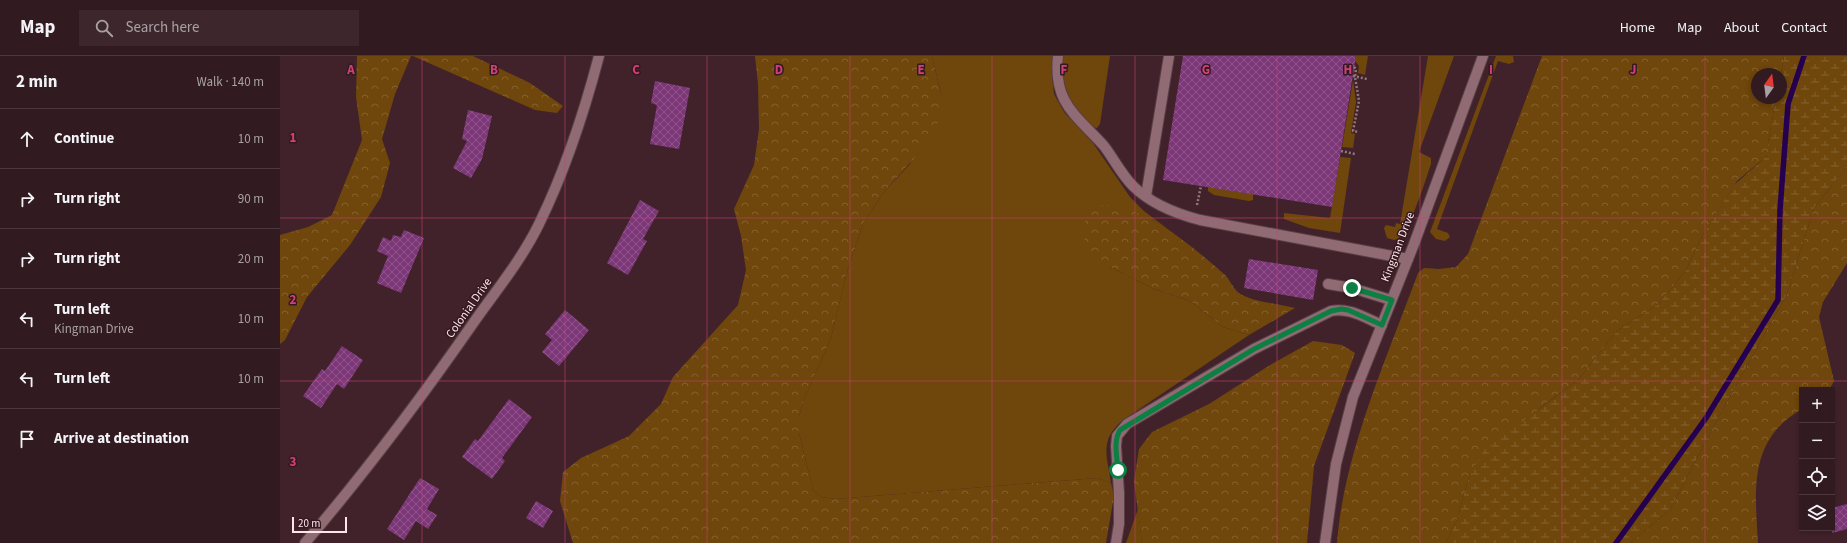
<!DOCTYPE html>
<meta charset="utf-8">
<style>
body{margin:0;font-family:"Source Sans 3",sans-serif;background:#3d272d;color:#f1f3f6}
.controls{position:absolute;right:12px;bottom:12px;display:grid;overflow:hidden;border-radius:0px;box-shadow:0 2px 6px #0003}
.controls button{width:36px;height:36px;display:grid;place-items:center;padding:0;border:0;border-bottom:1px solid #4c383e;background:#311a20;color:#f1f3f6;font:20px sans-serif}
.compass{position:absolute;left:1471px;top:12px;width:36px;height:36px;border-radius:50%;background:#311a20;box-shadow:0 2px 6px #0003;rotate:14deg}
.scale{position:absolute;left:12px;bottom:10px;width:55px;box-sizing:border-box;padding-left:4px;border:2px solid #fce6ea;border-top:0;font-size:11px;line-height:14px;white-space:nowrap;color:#fce6ea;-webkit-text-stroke:3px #361821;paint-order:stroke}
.stop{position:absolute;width:12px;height:12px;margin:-9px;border:3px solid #0b8043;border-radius:50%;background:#fff}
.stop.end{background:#0b8043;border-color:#fff;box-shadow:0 1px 4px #0008}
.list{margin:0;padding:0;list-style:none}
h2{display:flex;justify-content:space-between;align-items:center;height:52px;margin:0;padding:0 16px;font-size:17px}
h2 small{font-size:13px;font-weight:400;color:#a8a1a5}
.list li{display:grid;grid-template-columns:26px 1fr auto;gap:12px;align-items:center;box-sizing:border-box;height:60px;padding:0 16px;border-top:1px solid #4c383e}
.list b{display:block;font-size:15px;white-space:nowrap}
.list p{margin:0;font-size:13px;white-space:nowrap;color:#a8a1a5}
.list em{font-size:13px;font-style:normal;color:#a8a1a5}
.icon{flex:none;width:22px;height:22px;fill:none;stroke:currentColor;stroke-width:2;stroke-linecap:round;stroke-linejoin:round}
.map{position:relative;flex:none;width:1567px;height:487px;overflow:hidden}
header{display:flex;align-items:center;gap:24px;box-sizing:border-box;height:56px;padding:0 20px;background:#311a20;border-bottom:1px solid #4c383e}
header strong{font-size:19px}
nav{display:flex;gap:22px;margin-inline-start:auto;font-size:14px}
.search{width:280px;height:36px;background:#3d272d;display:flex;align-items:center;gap:10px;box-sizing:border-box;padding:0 14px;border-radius:0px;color:#a8a1a5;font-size:15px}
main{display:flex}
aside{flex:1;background:#311a20}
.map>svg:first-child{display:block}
.grass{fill:#6f460b}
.forest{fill:url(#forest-crowns)}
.wetland{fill:url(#wetland-marsh)}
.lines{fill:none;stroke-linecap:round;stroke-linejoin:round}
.stream{stroke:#260050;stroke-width:5.5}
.building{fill:url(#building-cross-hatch)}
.lane-casing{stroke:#593f47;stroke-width:12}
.street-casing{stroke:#593f47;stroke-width:12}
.path{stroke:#92777d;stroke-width:2.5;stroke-dasharray:2 2;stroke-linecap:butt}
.lane{stroke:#906b73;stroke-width:10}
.street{stroke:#906b73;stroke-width:10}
.route{stroke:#0b8043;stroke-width:5}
.grid{fill:none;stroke:#ce4178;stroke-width:1;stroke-opacity:0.55}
.labels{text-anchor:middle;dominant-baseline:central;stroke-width:3;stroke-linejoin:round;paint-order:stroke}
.street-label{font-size:12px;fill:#fce6ea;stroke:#361821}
.grid-label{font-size:13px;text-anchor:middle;font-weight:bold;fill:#ce4178;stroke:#361821;stroke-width:3;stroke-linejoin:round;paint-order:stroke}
</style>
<header>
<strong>Map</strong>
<div class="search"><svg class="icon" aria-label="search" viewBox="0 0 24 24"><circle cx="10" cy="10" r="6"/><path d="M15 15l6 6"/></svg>Search here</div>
<nav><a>Home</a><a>Map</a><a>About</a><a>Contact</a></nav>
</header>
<main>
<aside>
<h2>2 min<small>Walk · 140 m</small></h2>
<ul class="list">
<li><svg class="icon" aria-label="ahead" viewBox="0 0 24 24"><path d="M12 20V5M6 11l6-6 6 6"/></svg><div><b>Continue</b></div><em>10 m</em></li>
<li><svg class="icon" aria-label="right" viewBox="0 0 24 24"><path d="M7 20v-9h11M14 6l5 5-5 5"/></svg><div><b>Turn right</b></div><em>90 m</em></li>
<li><svg class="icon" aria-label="right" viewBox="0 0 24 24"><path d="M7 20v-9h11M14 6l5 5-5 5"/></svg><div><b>Turn right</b></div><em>20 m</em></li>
<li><svg class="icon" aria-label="left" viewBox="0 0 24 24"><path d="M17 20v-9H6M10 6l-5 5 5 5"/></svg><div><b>Turn left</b><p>Kingman Drive</p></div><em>10 m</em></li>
<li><svg class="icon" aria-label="left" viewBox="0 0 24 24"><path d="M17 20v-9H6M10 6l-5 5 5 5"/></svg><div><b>Turn left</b></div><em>10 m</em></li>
<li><svg class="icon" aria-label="arrive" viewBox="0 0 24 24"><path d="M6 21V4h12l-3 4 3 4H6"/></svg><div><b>Arrive at destination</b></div></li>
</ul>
</aside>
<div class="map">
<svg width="1567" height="487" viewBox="0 0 1567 487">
<defs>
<pattern id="forest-crowns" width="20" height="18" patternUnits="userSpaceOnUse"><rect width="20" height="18" fill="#6f460b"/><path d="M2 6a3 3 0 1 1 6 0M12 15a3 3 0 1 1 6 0" fill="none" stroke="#84612f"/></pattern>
<pattern id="wetland-marsh" width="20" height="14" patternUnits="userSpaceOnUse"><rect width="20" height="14" fill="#6f460b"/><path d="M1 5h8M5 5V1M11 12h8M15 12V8" fill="none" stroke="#84612f"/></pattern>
<pattern id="building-cross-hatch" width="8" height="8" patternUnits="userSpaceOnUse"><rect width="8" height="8" fill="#7c3778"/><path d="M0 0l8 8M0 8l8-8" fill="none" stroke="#90548b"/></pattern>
</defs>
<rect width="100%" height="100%" fill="#41222a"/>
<g class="grass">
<path d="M652,0H773L772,21L774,38L784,56L813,87L850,141L864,155L906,187L872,164L830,211L874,233L910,245L943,271L969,279L843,364C819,384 827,400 831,427L817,422L556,443L541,441L533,434L519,377V361L523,346L551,282L567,216L583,168L604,136L630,108L661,38Z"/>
<path d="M783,0H830L820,68L817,72C810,71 807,67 802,61C788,44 780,23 783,0Z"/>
<polygon points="1076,0 1088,0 1085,19 1078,17 1079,10 1075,5"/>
<path d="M1148,0H1174L1139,96L1151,102V108C1146,122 1128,184 1114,184L1107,182L1104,172L1106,169L1115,171L1116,167L1120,168Z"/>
<polygon points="1216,0 1233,0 1234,6 1229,8 1218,5 1157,173 1168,177 1170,181 1165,185 1156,183 1150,176"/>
<polygon points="1073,24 1076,46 1071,77 1075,78 1073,92 1062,91"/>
<polygon points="1060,101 1071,102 1060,177 1029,172 1004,163 1004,157 1050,162"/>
<polygon points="928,131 973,138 973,144 969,145 934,139 928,135"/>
<polygon points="858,453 862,487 846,487"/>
</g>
<g class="forest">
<polygon points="77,0 131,0 115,38 102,83 110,107 101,141 70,189 27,241 5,284 0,288 0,179 28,171 52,159 82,84 76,41"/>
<polygon points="133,0 193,0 250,27 283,50 277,57 255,54"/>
<polygon points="475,0 652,0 661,38 658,66 648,87 604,136 583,168 567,216 551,282 523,346 519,361 519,377 533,434 541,441 556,443 817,422 831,427 834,440 826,487 293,487 280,445 283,416 301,402 349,380 381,348 393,321 458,249 466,214 461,180 454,153 474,109 479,73 478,28"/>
<path d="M1262,0H1504L1501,18H1477V42H1496L1488,87V99L1457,125L1422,180L1405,216L1377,249L1337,275L1298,324L1260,352L1189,420L1177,464L1166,487H1057C1064,396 1107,302 1138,217L1144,212L1159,213L1176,211L1188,198Z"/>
<path d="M1567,110V207L1543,246L1539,261L1554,325L1549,334H1522V353C1468,384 1475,434 1478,487H1350L1390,454L1438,362L1507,238L1534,152Z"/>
<path d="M819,149C864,148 912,190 944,218C950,223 953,233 959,237C972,246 1000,248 1015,252L969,279L943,271L910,245L874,233L830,211L809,195L800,171Z"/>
<polygon points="1033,285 1062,289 1075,297 1034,410 1027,487 862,487 854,425 859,393 872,376 929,348 990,309"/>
</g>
<polygon class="wetland" points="1504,0 1567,0 1567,110 1534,152 1507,238 1438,362 1390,454 1350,487 1166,487 1177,464 1189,420 1204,394 1298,324 1337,275 1377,249 1405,216 1422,180 1454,129 1488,99 1488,87 1496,42 1501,42 1501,18"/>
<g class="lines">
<polyline class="stream" points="1336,487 1426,362 1498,244 1500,154 1508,48 1524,0"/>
</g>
<g class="building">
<polygon points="903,0 1076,0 1052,151 883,124"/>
<polygon points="375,25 410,32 399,93 370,88 377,49 371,47"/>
<polygon points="188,54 212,60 202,103 191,122 173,112 187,85 182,83"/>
<polygon points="360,144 379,155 363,183 367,185 348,219 327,207"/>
<polygon points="124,174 144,182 121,237 97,227 108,200 97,195 103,181 111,185 113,179 121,181"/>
<polygon points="969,203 1038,214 1033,244 964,232"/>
<polygon points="285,254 309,274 279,310 262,296 272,284 265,278"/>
<polygon points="62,290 83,304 64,333 57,328 41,352 23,340 42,313 45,315"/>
<polygon points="229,343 252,361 222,402 225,405 212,423 182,401 195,383 198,385"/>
<polygon points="140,422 159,433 147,453 157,459 148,473 136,465 124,484 107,473"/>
<polygon points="256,445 273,455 263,472 246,462"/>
<polygon points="1567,448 1567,473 1552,477 1552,452"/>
</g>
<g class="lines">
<g class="lane-casing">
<g id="lane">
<path d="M778,0C773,47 796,59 824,90C834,103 841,118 853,130C870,147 897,158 920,164L1128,203"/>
<polyline points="866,140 889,0"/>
<polyline points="1048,228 1072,232 1111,244"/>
<path d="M836,487L839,468V437L836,390L837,380L847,368L974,293L1051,255C1069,251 1085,262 1102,269"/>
</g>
</g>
<g class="street-casing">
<g id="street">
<path d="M25,487C84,418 142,341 194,266C216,235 242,203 259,168C285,115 304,57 319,0"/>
<polyline points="1045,487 1056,408 1073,341 1134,188 1203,0"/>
</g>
</g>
<g class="path">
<polyline points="1074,11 1076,13 1075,21 1079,45 1073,75 1079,76"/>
<polyline points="1073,20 1087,23"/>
<polyline points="1061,95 1075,98"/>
<polyline points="917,149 921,130"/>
</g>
<use href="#lane" class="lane"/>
<use href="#street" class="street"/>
</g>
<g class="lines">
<path class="route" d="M838,414C837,400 833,386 840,374L974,293L1051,255L1061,253L1068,254L1102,269L1112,244L1072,232"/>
</g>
<path class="grid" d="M142,0V487M285,0V487M427,0V487M570,0V487M712,0V487M855,0V487M997,0V487M1140,0V487M1282,0V487M1425,0V487M0,162H1567M0,325H1567"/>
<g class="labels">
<g class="street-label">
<text transform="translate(1118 191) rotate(-69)">Kingman Drive</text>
<text transform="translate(189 252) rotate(-55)">Colonial Drive</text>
</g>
</g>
<g class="grid-label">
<text x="71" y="18">A</text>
<text x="214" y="18">B</text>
<text x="356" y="18">C</text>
<text x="499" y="18">D</text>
<text x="641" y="18">E</text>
<text x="784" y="18">F</text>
<text x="926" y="18">G</text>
<text x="1068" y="18">H</text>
<text x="1211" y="18">I</text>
<text x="1353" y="18">J</text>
<text x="13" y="86">1</text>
<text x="13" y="248">2</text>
<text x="13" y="410">3</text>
</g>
</svg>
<div class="controls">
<button>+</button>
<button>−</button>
<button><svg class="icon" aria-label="locate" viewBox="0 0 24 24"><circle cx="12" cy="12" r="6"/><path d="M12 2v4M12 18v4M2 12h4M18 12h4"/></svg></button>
<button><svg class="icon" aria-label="layers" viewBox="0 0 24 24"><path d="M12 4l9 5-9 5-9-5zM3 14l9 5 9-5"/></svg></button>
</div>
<svg class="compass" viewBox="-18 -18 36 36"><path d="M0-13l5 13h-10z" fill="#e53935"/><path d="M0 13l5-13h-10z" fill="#a8a1a5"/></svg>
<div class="scale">20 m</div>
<div class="stop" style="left:838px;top:414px"></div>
<div class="stop end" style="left:1072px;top:232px"></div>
</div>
</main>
